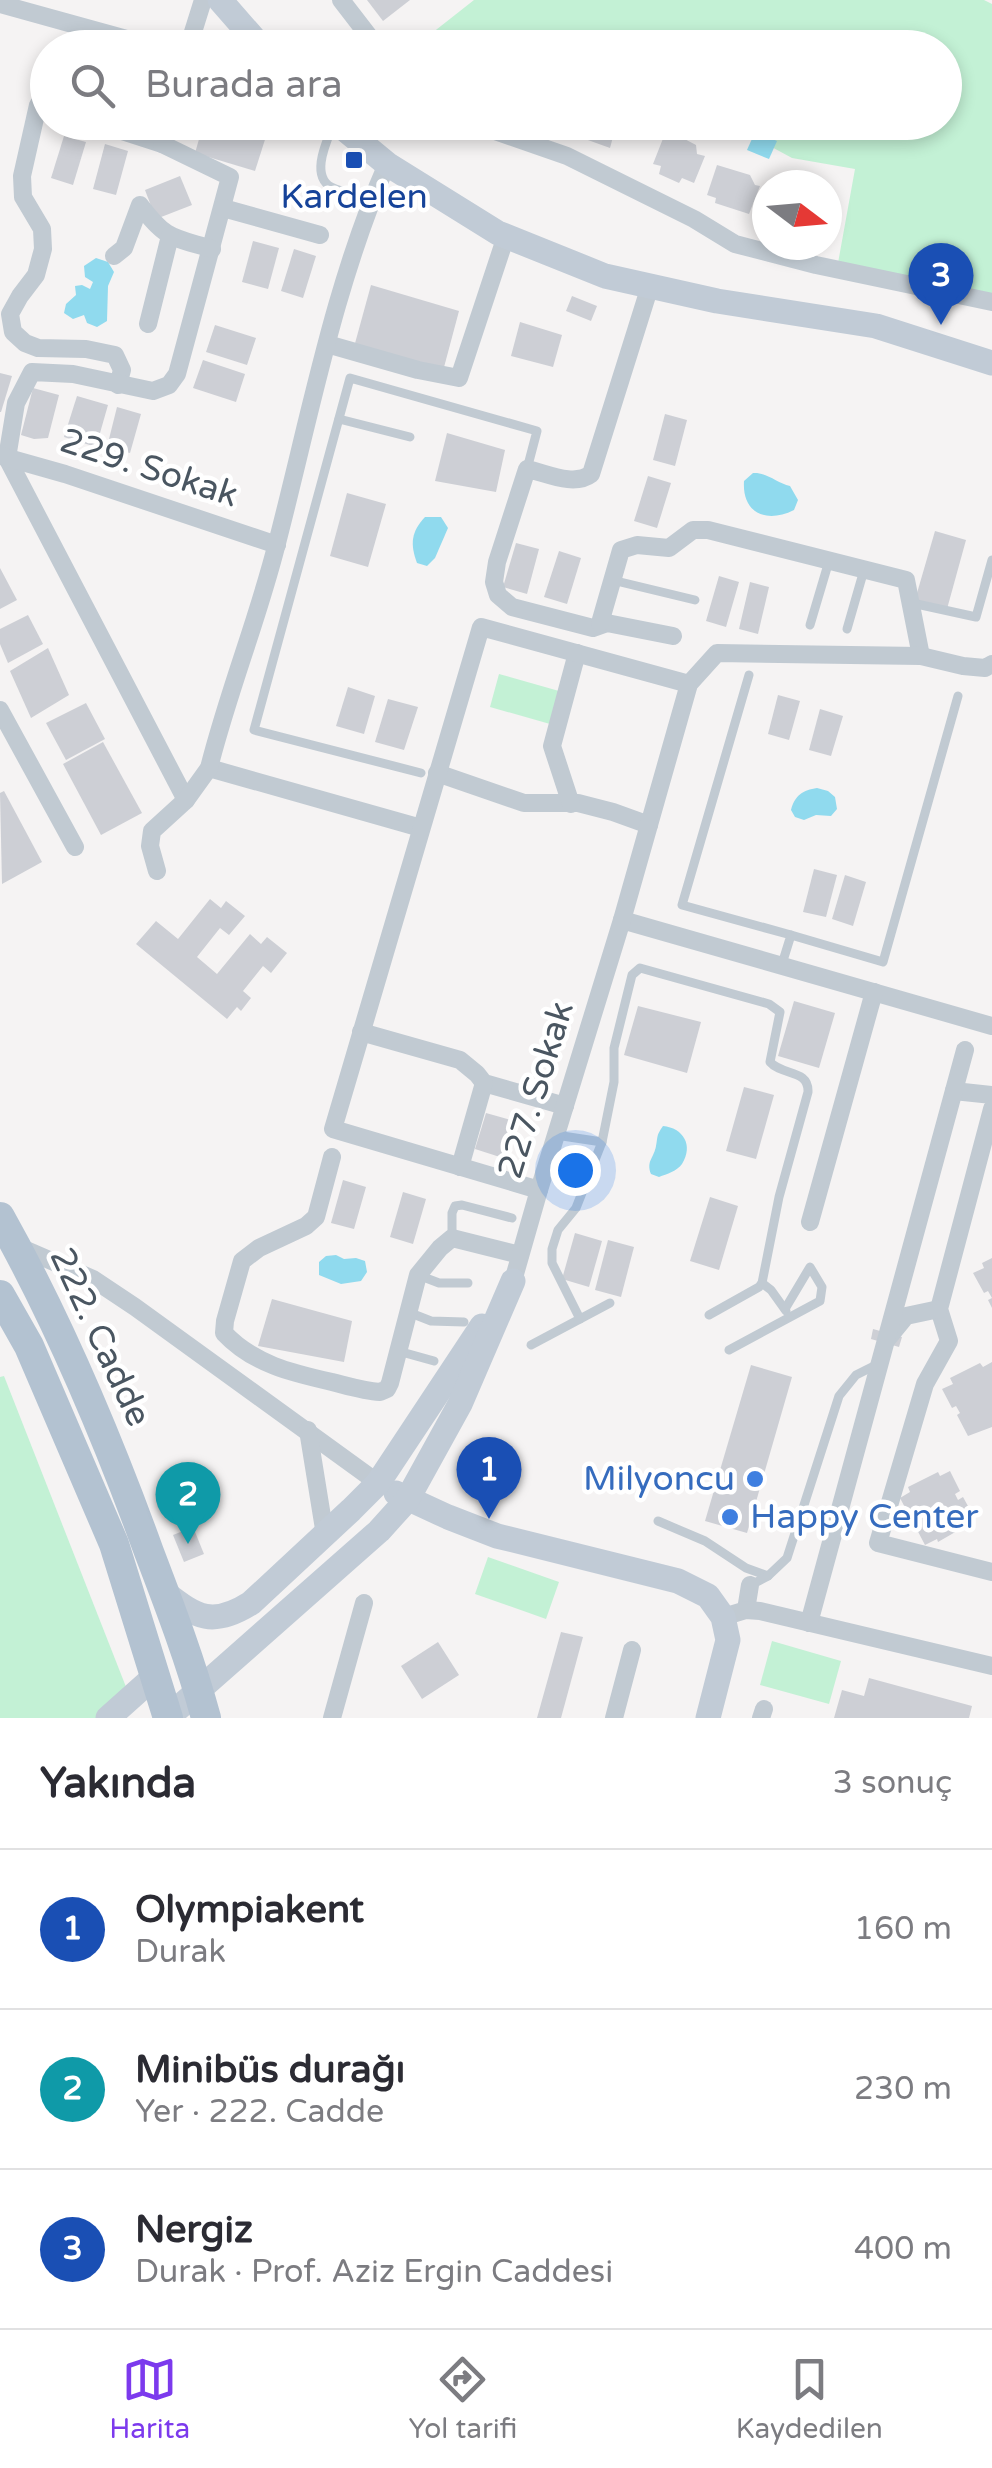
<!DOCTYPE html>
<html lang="tr">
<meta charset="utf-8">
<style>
body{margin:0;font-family:"Varela Round",sans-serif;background:#f2f2f3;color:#2b2b33}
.compass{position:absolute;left:752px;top:170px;width:90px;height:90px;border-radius:50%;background:#fff;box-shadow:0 5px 15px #0003;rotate:106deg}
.you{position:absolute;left:575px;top:1170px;width:35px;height:35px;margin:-25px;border:8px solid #fff;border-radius:50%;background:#1a73e8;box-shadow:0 0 0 15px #1a73e833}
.badge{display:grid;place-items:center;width:65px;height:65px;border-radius:50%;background:#7c3aed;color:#fff;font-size:32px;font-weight:700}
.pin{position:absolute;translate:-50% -82px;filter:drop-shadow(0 2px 5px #0008)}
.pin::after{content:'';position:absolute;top:52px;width:35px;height:30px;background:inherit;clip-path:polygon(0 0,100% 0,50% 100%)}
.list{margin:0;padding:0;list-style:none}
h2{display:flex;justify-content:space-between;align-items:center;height:130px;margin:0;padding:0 40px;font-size:42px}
h2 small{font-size:32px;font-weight:400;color:#7c7c81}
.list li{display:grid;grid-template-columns:65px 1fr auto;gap:30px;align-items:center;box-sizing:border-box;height:160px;padding:0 40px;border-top:2px solid #e1e1e2}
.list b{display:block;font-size:38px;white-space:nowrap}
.list p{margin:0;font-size:32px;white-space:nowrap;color:#7c7c81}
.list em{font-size:32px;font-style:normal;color:#7c7c81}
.icon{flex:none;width:55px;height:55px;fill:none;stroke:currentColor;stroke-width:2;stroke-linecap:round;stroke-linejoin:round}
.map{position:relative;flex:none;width:992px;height:1718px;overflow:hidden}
.search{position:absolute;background:#fff;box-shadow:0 5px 15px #0003;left:30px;right:30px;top:30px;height:110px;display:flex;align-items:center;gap:25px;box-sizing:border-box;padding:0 35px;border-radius:55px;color:#7c7c81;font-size:38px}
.sheet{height:610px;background:#fff}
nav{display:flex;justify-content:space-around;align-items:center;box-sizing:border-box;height:140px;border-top:2px solid #e1e1e2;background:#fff;font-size:28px;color:#7c7c81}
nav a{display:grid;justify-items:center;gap:5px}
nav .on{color:#7c3aed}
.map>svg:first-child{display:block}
.green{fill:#c3f1d5}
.water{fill:#90daee}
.building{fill:#cdcfd5}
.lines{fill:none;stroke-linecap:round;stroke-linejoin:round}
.lane{stroke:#c1cad2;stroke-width:9}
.street{stroke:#c1cad2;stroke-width:18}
.secondary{stroke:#c1cbd6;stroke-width:25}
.primary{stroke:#b3c2d1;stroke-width:30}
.transit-dot{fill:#1a4fb4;stroke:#fff;stroke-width:4}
.shop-dot{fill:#3f7fe0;stroke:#fff;stroke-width:4}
.labels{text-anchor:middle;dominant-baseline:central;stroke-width:9;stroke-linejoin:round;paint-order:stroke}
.transit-label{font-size:35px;fill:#164399;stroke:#fff}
.street-label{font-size:35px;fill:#4a5661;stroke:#fff}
.shop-label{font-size:35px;fill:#366cbe;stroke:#fff;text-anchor:end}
</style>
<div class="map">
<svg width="992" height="1718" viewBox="0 0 992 1718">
<rect width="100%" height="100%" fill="#f5f3f3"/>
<g class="green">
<polygon points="474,0 984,0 992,4 992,294 838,263 855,169 792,158 727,123 944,122 944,48 542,48 530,43 528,48 413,48"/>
<polygon points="499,674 559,691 550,724 490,707"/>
<polygon points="4,1376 128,1692 100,1718 0,1718 0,1377"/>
<polygon points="488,1557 559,1582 546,1619 475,1594"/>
<polygon points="772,1641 841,1661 829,1704 760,1685"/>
</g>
<g class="water">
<polygon points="755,132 777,141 769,159 747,150"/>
<polygon points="96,258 108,262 114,272 108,286 107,321 97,327 87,323 84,315 73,319 64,313 66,304 76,295 75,286 82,285 90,289 93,282 85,277 84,266"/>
<path d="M753,473C766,472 777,483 790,486L798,500L794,510C766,524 742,513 744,481Z"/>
<path d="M425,517H441L448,528L435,558L427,566L417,563C410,544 411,532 425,517Z"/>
<path d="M817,788L828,791L835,797L837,809L831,816L816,815L804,820L795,817L791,810C795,795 803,790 817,788Z"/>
<path d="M663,1126C683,1128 694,1145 682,1164C677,1171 667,1174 659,1177L651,1174C646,1161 654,1158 656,1146C658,1136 656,1136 663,1126Z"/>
<polygon points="336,1255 344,1259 356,1258 365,1261 367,1272 361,1281 341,1284 319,1275 319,1262 326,1256"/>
</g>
<g class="building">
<polygon points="367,0 410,0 383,21"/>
<polygon points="204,122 254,122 269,127 255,171 195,153"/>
<polygon points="538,122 617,122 610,148"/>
<polygon points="677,135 696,145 697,154 705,156 694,183 682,178 679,183 659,174 661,166 653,164 664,136 670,137"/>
<polygon points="64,136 86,142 73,185 51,178"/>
<polygon points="105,144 128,151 116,195 93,189"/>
<polygon points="717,165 750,175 755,185 760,186 749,214 715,203 716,198 707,195"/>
<polygon points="180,176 192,205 156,219 145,190"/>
<polygon points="253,241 279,248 268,289 242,282"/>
<polygon points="294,249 316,256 303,298 281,291"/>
<polygon points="371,285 459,311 443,371 354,347"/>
<polygon points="572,296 597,306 591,321 566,311"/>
<polygon points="520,322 562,335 553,367 511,356"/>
<polygon points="215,325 256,338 247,365 206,352"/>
<polygon points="203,360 245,374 236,402 193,388"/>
<polygon points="0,373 12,376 1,412 0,412"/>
<polygon points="33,388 59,395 48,438 34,439 21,435"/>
<polygon points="77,396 108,405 96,447 64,437"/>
<polygon points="117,407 141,414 130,453 107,447"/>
<polygon points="665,414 687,420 675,466 653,460"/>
<polygon points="447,433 505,450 496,492 435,481"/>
<polygon points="648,476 671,483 657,528 634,521"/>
<polygon points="347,493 386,504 368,567 330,556"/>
<polygon points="935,531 966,540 947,609 915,600"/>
<polygon points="516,543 539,549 527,594 503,587"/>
<polygon points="559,551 581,558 567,604 544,597"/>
<polygon points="0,568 17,600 0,609"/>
<polygon points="719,576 739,582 726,627 706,621"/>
<polygon points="750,582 769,587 758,634 739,629"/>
<polygon points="28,615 43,644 8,663 0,644 0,629"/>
<polygon points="48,648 69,695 31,718 10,671"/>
<polygon points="348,687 375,696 364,734 336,726"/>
<polygon points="778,695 800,701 789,740 768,734"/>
<polygon points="388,699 418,707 404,750 375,742"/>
<polygon points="86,703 105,739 66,760 46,723"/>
<polygon points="820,709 843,716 831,756 809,750"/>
<polygon points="103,742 142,813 101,835 63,764"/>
<polygon points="4,791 42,862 2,884 0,793"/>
<polygon points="814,869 837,875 826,917 803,912"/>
<polygon points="845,875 866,882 853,926 832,919"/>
<polygon points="210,899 221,908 226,901 245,916 229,935 220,928 197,957 217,974 250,934 261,944 267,937 287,953 271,973 263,966 243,991 251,998 241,1011 237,1007 227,1019 136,944 156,921 178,939"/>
<polygon points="794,1001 835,1013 819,1068 778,1056"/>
<polygon points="638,1006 701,1022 687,1073 624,1055"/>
<polygon points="744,1087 774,1095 756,1159 726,1151"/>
<polygon points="486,1113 514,1121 503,1158 475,1149"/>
<polygon points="343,1180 366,1187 354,1229 331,1223"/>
<polygon points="403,1192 426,1199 413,1244 390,1237"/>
<polygon points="710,1197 738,1206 719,1270 690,1261"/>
<polygon points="575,1233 602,1241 589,1287 562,1279"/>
<polygon points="608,1240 634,1247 621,1297 595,1290"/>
<polygon points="992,1258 992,1308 988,1300 992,1298 988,1291 984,1293 973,1273 984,1268 982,1263"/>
<polygon points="272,1299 352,1321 344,1362 258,1346"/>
<polygon points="873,1329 902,1337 899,1347 871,1339"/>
<polygon points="992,1362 992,1427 968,1436 957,1415 960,1413 956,1406 952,1408 942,1389 953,1384 950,1378 980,1363 983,1367"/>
<polygon points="751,1365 792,1377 747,1533 705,1521"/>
<polygon points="950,1471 960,1491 955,1494 958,1500 963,1497 974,1517 962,1524 964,1527 938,1542 937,1539 925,1545 914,1524 918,1522 914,1515 910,1517 900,1498 910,1492 908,1487 938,1472 940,1476"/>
<polygon points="193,1527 204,1554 184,1562 173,1535"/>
<polygon points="561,1632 583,1637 561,1718 537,1718"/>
<polygon points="438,1642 459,1675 422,1699 401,1666"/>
<polygon points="869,1678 972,1706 969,1718 834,1718 842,1690 864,1696"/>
</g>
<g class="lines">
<g class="lane">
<path d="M333,125C327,141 310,175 331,187C342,193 359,195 372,198"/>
<polyline points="339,419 410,437"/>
<polyline points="612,580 695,600"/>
<polyline points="912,603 976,617 992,560"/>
<polyline points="810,625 829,561"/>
<polyline points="847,629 864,570"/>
<polyline points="749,675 682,905 791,935 782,964"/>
<polyline points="421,773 254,730 350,378 537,431 527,469"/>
<polyline points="791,935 883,962 958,696"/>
<path d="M556,1135L602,1142L614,1082V1048L632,975L640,968L769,1004L780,1012L770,1062C782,1076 809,1069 808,1092L779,1197L762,1283L759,1287L709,1315"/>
<polyline points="452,1238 452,1213 455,1206 462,1205 512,1218"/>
<polyline points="418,1275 439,1283 468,1283"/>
<polyline points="762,1283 771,1290 786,1311"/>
<polyline points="408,1312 431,1321 464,1322"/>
<polyline points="580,1319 552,1263 552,1249 558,1230 576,1208 602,1142"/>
<polyline points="531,1345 610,1303"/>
<polyline points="729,1350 820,1301 822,1287 810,1267 785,1309"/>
<polyline points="398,1351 434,1361"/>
<polyline points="658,1521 705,1541 746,1568 768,1576"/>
<polyline points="751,1585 768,1576 787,1558 839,1396 856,1375 876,1365"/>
</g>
<g class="street">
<polyline points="341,0 378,48"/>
<polyline points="0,4 159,48"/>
<polyline points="188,48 203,0"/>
<polyline points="48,108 38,105 22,176 23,197 42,229 43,249 36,275 20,296 10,314 13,332 25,343 38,348 86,349 115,355 122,370 118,385"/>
<polyline points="94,122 162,144 168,122"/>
<polyline points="469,122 567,156 694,219 735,244 816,265 992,302"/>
<polyline points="162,144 230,177 177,374 169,385 153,391 73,374 32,372 16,403 7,458 186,800"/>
<polyline points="223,208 320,235"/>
<path d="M114,256L124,248L140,205C166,240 173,237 212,249"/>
<path d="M650,286L591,474C574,487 546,473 527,469L497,562L494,582L498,595L512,607L593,628L607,623L673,636"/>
<polyline points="148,324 170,236"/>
<polyline points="327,344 418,370 459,378 506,236"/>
<polyline points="1,456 65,474 277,545"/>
<polyline points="600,623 621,550 637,545 669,548 693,530 708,530 906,580 921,656"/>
<polyline points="0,710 75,847"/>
<polyline points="209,768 421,828"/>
<polyline points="437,773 524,803 578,803 613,812 649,825"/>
<polyline points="571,804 552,746 577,653"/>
<path d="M157,871L150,846L152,831L186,800L209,768C228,692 258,619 277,543C310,416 334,285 387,164"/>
<polyline points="622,920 992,1026"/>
<polyline points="361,1032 460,1060 477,1074 484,1083 565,1106"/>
<polyline points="954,1091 992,1095"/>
<polyline points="992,1109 939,1309 949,1341 925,1384 878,1543 992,1572"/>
<path d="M332,1157L316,1217L306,1226L259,1248L242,1261L225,1321L224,1333C253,1364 292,1373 332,1382C348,1386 364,1391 380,1392L387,1389L390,1383L418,1275L440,1248L452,1238L520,1255"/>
<polyline points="460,1167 484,1083"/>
<polyline points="539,1190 333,1129 481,627 689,684"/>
<polyline points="810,1222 874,992"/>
<polyline points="17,1246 93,1279 135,1307 378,1483"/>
<polyline points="513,1281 539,1190 622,920 689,684 717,653 921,656 963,666 985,668 992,664"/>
<polyline points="888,1338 906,1316 939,1309"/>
<polyline points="308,1430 325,1535"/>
<polyline points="746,1610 750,1585"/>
<polyline points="723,1617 746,1610 760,1611 992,1666"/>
<polyline points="809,1623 965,1050"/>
<polyline points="332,1718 364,1603"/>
<polyline points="614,1718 632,1650"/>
<polyline points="761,1718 764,1709"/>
</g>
<g class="secondary">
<polyline points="220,0 262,48"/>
<polyline points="336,122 387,164 498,233 605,276 717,301 876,326 992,363"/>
<polyline points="396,1493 448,1517 497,1536 678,1581 708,1596 723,1617 728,1640 708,1718"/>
<path d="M164,1592C197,1618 213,1627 251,1603L351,1510L378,1483L482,1326"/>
<polyline points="108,1718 155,1676"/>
<polyline points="167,1718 379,1531 407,1500 460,1404 513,1281"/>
</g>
<g class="primary">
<path d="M0,1217C60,1324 107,1436 149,1552C170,1607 191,1662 206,1718"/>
<polyline points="0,1295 29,1346 114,1544 168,1718"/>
</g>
</g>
<rect class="transit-dot" x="344" y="150" width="20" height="20" rx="5"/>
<g class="shop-dot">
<circle cx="755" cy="1479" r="10"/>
<circle cx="730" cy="1517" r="10"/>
</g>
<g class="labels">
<g class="transit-label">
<text x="354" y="197">Kardelen</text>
</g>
<g class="street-label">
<text transform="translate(149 468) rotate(18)">229. Sokak</text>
<text transform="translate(536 1090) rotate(-73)">227. Sokak</text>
<text transform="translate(100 1337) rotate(65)">222. Cadde</text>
</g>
<g class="shop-label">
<text x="735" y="1479">Milyoncu</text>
<text x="750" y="1517" text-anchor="start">Happy Center</text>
</g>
</g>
</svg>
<svg class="compass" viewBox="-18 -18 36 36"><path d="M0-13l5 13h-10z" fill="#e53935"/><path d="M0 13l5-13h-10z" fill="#7c7c81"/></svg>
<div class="you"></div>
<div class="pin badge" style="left:489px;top:1519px;background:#1a4fb4">1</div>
<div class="pin badge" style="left:188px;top:1544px;background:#0f9aa8">2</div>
<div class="pin badge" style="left:941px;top:325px;background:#1a4fb4">3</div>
<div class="search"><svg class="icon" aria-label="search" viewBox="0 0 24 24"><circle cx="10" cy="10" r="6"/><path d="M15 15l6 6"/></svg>Burada ara</div>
</div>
<section class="sheet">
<h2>Yakında<small>3 sonuç</small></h2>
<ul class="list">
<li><span class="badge" style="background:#1a4fb4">1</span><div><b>Olympiakent</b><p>Durak</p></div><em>160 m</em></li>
<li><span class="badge" style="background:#0f9aa8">2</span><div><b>Minibüs durağı</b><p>Yer · 222. Cadde</p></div><em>230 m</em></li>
<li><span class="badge" style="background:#1a4fb4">3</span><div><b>Nergiz</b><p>Durak · Prof. Aziz Ergin Caddesi</p></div><em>400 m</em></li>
</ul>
</section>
<nav>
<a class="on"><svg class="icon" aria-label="map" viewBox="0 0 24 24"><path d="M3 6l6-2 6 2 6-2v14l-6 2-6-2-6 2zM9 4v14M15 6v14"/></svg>Harita</a>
<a><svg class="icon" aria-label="directions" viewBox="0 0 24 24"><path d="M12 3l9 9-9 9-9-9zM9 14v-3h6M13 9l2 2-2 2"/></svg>Yol tarifi</a>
<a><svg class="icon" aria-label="saved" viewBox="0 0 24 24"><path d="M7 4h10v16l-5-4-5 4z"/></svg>Kaydedilen</a>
</nav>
